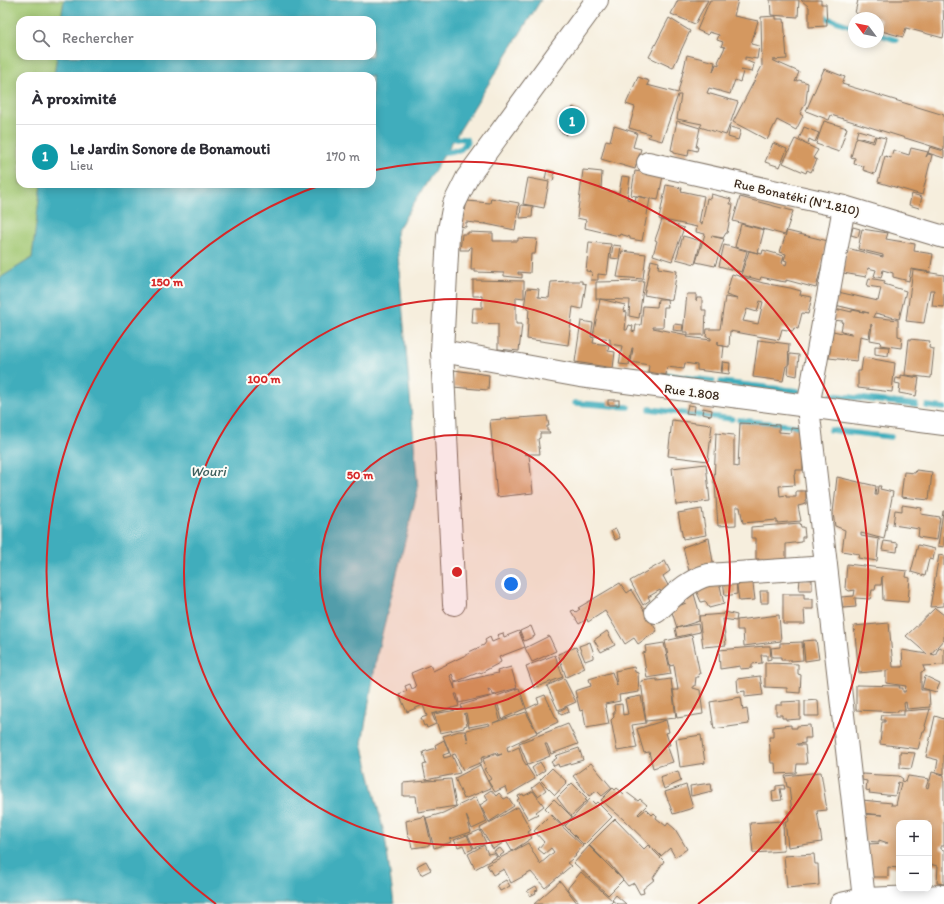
<!DOCTYPE html>
<html lang="fr">
<meta charset="utf-8">
<style>
body{margin:0;font-family:Itim,sans-serif;background:#f2f2f3;color:#2b2b33}
.controls{position:absolute;right:12px;bottom:12px;display:grid;overflow:hidden;border-radius:8px;box-shadow:0 2px 10px #0003}
.controls button{width:36px;height:36px;display:grid;place-items:center;padding:0;border:0;border-bottom:1px solid #e1e1e2;background:#fff;color:#2b2b33;font:20px sans-serif}
.compass{position:absolute;left:848px;top:12px;width:36px;height:36px;border-radius:50%;background:#fff;box-shadow:0 2px 10px #0003;rotate:302deg}
.you{position:absolute;left:511px;top:584px;width:14px;height:14px;margin:-10px;border:3px solid #fff;border-radius:50%;background:#1a73e8;box-shadow:0 0 0 6px #1a73e833}
.badge{display:grid;place-items:center;width:26px;height:26px;border-radius:50%;background:#1a73e8;color:#fff;font-size:13px;font-weight:700}
.pin{position:absolute;translate:-50% -50%;border:2px solid #fff;box-shadow:0 1px 4px #0006}
.list{margin:0;padding:0;list-style:none}
h2{display:flex;justify-content:space-between;align-items:center;height:52px;margin:0;padding:0 16px;font-size:17px}
h2 small{font-size:13px;font-weight:400;color:#7c7c81}
.list li{display:grid;grid-template-columns:26px 1fr auto;gap:12px;align-items:center;box-sizing:border-box;height:64px;padding:0 16px;border-top:1px solid #e1e1e2}
.list b{display:block;font-size:15px;white-space:nowrap}
.list p{margin:0;font-size:13px;white-space:nowrap;color:#7c7c81}
.list em{font-size:13px;font-style:normal;color:#7c7c81}
.icon{flex:none;width:22px;height:22px;fill:none;stroke:currentColor;stroke-width:2;stroke-linecap:round;stroke-linejoin:round}
.map{position:relative;flex:none;width:944px;height:904px;overflow:hidden}
.search{position:absolute;background:#fff;box-shadow:0 2px 10px #0003;left:16px;top:16px;width:360px;height:44px;display:flex;align-items:center;gap:10px;box-sizing:border-box;padding:0 14px;border-radius:12px;color:#7c7c81;font-size:15px}
.panel{position:absolute;background:#fff;box-shadow:0 2px 10px #0003;left:16px;top:72px;width:360px;height:116px;border-radius:12px}
.map>svg:first-child{display:block}
.green{fill:#a0c670;stroke:#6e7847}
.water{fill:#3fadbc;stroke:#3d6c6d}
.lines{fill:none;stroke-linecap:round;stroke-linejoin:round}
.stream{stroke:#3fadbc;stroke-width:5.5}
.building{fill:#d49861;fill-rule:evenodd}
.minor-casing{stroke:#7c6f61;stroke-width:24}
.minor{stroke:#fff;stroke-width:22}
.ring{fill:none;stroke:#d62828;stroke-width:2}
.labels{text-anchor:middle;dominant-baseline:central;stroke-width:4;stroke-linejoin:round;paint-order:stroke}
.street-label{font-size:13px;fill:#3b2a1e;stroke:#fdfcf7}
.water-label{font-size:14px;font-style:italic;fill:#3d5e5d;stroke:#fdfcf7}
.centre{fill:#d62828;stroke:#fdfcf7;stroke-width:2}
.ring-label{font-size:12px;text-anchor:middle;font-weight:bold;fill:#d62828;stroke:#fdfcf7;stroke-width:4;stroke-linejoin:round;paint-order:stroke}
</style>
<div class="map">
<svg width="944" height="904" viewBox="0 0 944 904">
<rect width="100%" height="100%" fill="#fdfcf7"/>
<filter id="ink" filterUnits="userSpaceOnUse"><feTurbulence type="fractalNoise" baseFrequency=".025" numOctaves="2"/><feDisplacementMap in="SourceGraphic" scale="8" xChannelSelector="R" yChannelSelector="G"/><feConvolveMatrix kernelMatrix="1 2 1 2 8 2 1 2 1" color-interpolation-filters="sRGB"/></filter>
<filter id="wash" filterUnits="userSpaceOnUse"><feTurbulence type="fractalNoise" baseFrequency=".012" numOctaves="4" result="noise"/><feDisplacementMap in="SourceGraphic" scale="16" xChannelSelector="R" yChannelSelector="G"/><feGaussianBlur stdDeviation="0.9" result="paint"/><feColorMatrix in="noise" values="0 0 0 0 0 0 0 0 0 0 0 0 0 0 0 0 0 1.4 0 .05"/><feComposite in="paint" operator="in"/></filter>
<g filter="url(#wash)">
<rect width="100%" height="100%" fill="#f6eedd"/>
<polygon class="green" points="0,0 64,0 61,20 20,20 20,56 57,56 54,76 20,76 20,184 41,184 32,258 0,278"/>
<polygon class="water" points="64,0 541,0 396,232 418,489 378,650 362,743 385,837 394,904 0,904 0,278 32,258 41,184 372,184 372,76 54,76 57,56 372,56 372,20 61,20"/>
<g class="lines">
<g class="stream">
<polyline points="827,18 854,27"/>
<polyline points="878,34 896,40"/>
<polyline points="439,153 460,150 467,142 466,139 448,138"/>
<polyline points="622,370 643,372"/>
<polyline points="667,375 713,381"/>
<polyline points="721,382 798,391"/>
<polyline points="832,395 916,405"/>
<polyline points="575,403 628,407"/>
<polyline points="927,406 944,408"/>
<polyline points="650,409 732,419"/>
<polyline points="739,420 804,427"/>
<polyline points="830,430 891,437"/>
</g>
</g>
<g id="blocks">
<g class="building">
<polygon points="678,0 708,0 695,24 671,14"/>
<polygon points="710,0 738,0 734,16 758,21 751,44 759,46 757,59 745,57 745,60 754,64 752,72 741,70 743,72 740,82 735,80 730,94 709,88 707,93 738,102 726,135 700,127 702,124 677,119 681,95 678,95 662,141 648,137 650,134 629,128 635,107 626,104 638,77 649,81 647,85 678,93 687,55 715,62 713,72 716,64 720,65 718,62 725,47 721,46 723,42 717,40 719,35 709,32 708,35 697,30"/>
<polygon points="770,0 799,0 798,17 771,15"/>
<polygon points="801,0 821,0 821,4 826,4 827,26 809,27 809,7"/>
<polygon points="858,0 943,0 944,33 943,38 906,28 903,37 878,30 881,21 878,18 855,13"/>
<polygon points="776,16 776,19 784,19 787,59 772,60 799,72 795,82 799,80 808,83 806,102 800,114 803,116 796,130 777,120 767,140 733,122 762,66 761,17"/>
<polygon points="669,18 690,31 673,68 649,57"/>
<polygon points="824,69 845,77 842,84 944,115 944,150 831,115 829,120 806,111"/>
<polygon points="573,107 580,112 566,135 559,130"/>
<polygon points="677,121 700,128 696,147 698,147 697,151 689,149 688,156 674,153 674,151 671,150"/>
<polygon points="824,121 847,128 839,152 816,144"/>
<polygon points="614,126 637,133 633,147 641,149 635,169 601,159 606,140 610,141"/>
<polygon points="730,127 741,130 738,140 728,137"/>
<polygon points="804,127 819,133 815,142 809,139 808,144 799,139"/>
<polygon points="858,130 875,135 873,141 856,137"/>
<polygon points="876,136 886,138 875,174 863,170 864,166 854,164 855,158 851,157 856,138 874,143"/>
<polygon points="795,139 818,150 813,158 817,160 811,172 807,170 806,173 783,163"/>
<polygon points="773,143 787,149 780,167 765,162"/>
<polygon points="930,147 944,151 944,158 928,153"/>
<polygon points="911,148 928,152 926,157 928,154 932,155 922,195 878,182 885,156 891,158 893,150 909,155"/>
<polygon points="547,170 555,172 553,181 545,179"/>
<polygon points="583,170 602,172 601,189 619,193 622,176 630,177 627,199 635,201 636,196 650,199 642,241 630,239 630,237 620,234 619,236 585,228 586,220 577,218"/>
<polygon points="635,171 663,176 658,200 631,195"/>
<polygon points="528,178 549,182 544,208 523,204"/>
<polygon points="666,185 682,188 681,191 704,196 699,223 702,224 707,198 710,199 711,194 731,199 730,204 733,204 727,233 726,233 723,238 711,236 724,239 715,266 696,262 705,234 696,232 697,227 659,219"/>
<polygon points="912,194 922,197 919,208 909,205"/>
<polygon points="740,197 793,211 785,235 733,221"/>
<polygon points="491,198 519,203 515,230 486,224 486,223 485,224 466,222 466,227 458,226 459,210 465,211 467,201 490,203"/>
<polygon points="521,205 533,206 532,217 520,218"/>
<polygon points="662,220 684,228 672,261 653,255 657,241 655,240"/>
<polygon points="741,224 764,230 758,253 735,247"/>
<polygon points="853,227 860,229 858,237 851,235"/>
<polygon points="862,229 888,233 886,239 915,244 914,251 933,254 930,272 911,269 909,281 893,277 893,273 883,270 881,278 874,276 876,270 868,268 866,277 843,273 842,271 847,248 883,257 883,255 858,249"/>
<polygon points="787,231 828,241 816,288 786,280 786,282 779,281 761,277 760,280 741,275 749,251 762,254 763,250 784,256 782,263 786,265 787,261 784,260 786,254 780,252"/>
<polygon points="468,232 493,233 493,241 518,241 518,238 537,239 535,254 531,254 530,273 518,272 518,274 522,274 522,278 504,276 504,273 475,272 475,270 471,270 472,247 470,247 469,250 460,250 462,234 468,234"/>
<polygon points="683,236 701,241 695,264 676,259"/>
<polygon points="589,242 611,244 607,275 598,274 598,280 591,280 592,272 586,271"/>
<polygon points="613,245 621,246 619,259 611,258"/>
<polygon points="724,245 747,251 741,272 719,266"/>
<polygon points="622,251 646,254 643,279 617,277"/>
<polygon points="651,260 659,262 658,268 677,271 672,300 644,295"/>
<polygon points="913,270 944,275 944,307 932,306 934,290 930,290 924,323 906,321"/>
<path d="M732,274L763,283L790,288L801,291L800,295L812,297L808,314L802,313L798,329L794,328L793,331L782,329L779,340L730,331L729,347L718,345V341V345L724,346L721,373L697,370V365L685,363L684,369L667,367L666,375L648,372L649,365L631,362L633,348H632L629,365L619,364L622,346L610,344V339L593,336L600,299L625,305L623,311L627,312L625,330H627L629,325L633,326L632,331L635,332L636,325H641L643,306L657,307L658,299H667L668,307H664L663,327H653V328L688,335L687,337L711,340V338L706,337L707,329H720L725,297L738,299L726,295ZM760,301L763,302L758,324L743,321L747,309L757,312Z"/>
<polygon points="869,278 885,281 884,284 906,291 899,319 875,313 873,317 898,320 898,336 902,337 901,348 880,345 881,342 870,340 872,325 871,324 869,338 860,336 857,361 829,358 833,331 851,335 851,333 841,331 843,321 832,320 835,310 839,311 839,309 852,312 852,310 869,313 835,305 838,292 878,301 881,288 867,286"/>
<polygon points="473,280 524,281 524,298 516,297 516,324 522,324 519,351 498,349 498,324 472,323 473,308 482,308 482,296 473,296"/>
<polygon points="568,281 582,281 582,283 586,284 582,309 573,307 568,345 527,339 529,308 524,307 527,288 539,289 538,297 549,298 551,282"/>
<polygon points="644,281 639,318 629,316 630,300 596,299 596,282"/>
<polygon points="687,294 696,294 696,301 697,298 702,298 702,310 706,310 705,334 704,335 688,335 688,332 683,332"/>
<polygon points="581,321 593,323 591,337 594,338 593,343 609,345 608,351 615,352 613,368 575,362"/>
<polygon points="674,324 683,325 682,331 673,330"/>
<polygon points="909,339 930,341 929,348 934,349 931,378 905,375"/>
<polygon points="758,340 789,344 788,366 786,366 783,381 753,377"/>
<polygon points="875,346 889,347 888,356 875,354"/>
<polygon points="790,354 799,355 797,376 788,374"/>
<polygon points="863,357 895,363 892,392 858,388 858,371 861,371"/>
<polygon points="723,362 730,363 729,374 722,373"/>
<polygon points="454,370 489,375 488,390 453,387"/>
<polygon points="901,375 919,378 916,396 899,393 900,384 895,383 896,378 901,379"/>
<rect x="608" y="400" width="11" height="5"/>
<polygon points="688,405 695,406 694,414 686,413"/>
<polygon points="703,408 712,410 711,416 702,414"/>
<polygon points="547,416 549,426 547,426 547,431 549,431 550,433 540,433 540,438 538,439 540,454 524,454 529,455 533,493 497,497 490,420"/>
<polygon points="672,420 712,425 708,461 668,456"/>
<polygon points="740,423 779,425 779,432 791,433 791,428 803,429 803,470 796,470 796,474 794,474 795,485 779,486 780,496 786,495 786,497 796,497 796,491 806,491 806,504 798,506 801,521 777,523 777,520 743,523 740,507 736,507 736,525 718,526 715,483 714,483 716,433 734,435 734,466 738,467"/>
<polygon points="706,464 710,501 676,505 672,468"/>
<polygon points="916,470 932,472 929,500 901,497 904,472 915,473"/>
<polygon points="837,477 876,486 875,495 877,495 878,486 881,486 880,489 893,492 884,539 861,533 861,536 879,539 877,561 858,558 859,554 842,551 845,530 835,526 833,513"/>
<polygon points="902,505 922,508 921,514 940,517 937,540 918,537 919,529 893,525 895,510 902,511"/>
<polygon points="702,509 706,535 683,539 678,513"/>
<polygon points="943,511 944,511 944,547 938,546"/>
<polygon points="800,523 801,527 804,527 805,537 802,537 802,542 786,544 786,559 759,561 759,559 756,559 756,538 751,538 751,527"/>
<polygon points="616,529 620,538 615,540 611,531"/>
<polygon points="709,538 714,568 689,571 683,547"/>
<polygon points="884,541 898,543 897,552 882,550"/>
<polygon points="918,545 935,549 933,560 929,559 925,576 911,572"/>
<polygon points="939,555 944,556 944,606 930,607"/>
<polygon points="665,561 670,571 663,576 670,589 662,594 660,590 648,597 650,600 643,605 630,581"/>
<polygon points="847,564 907,571 906,577 910,578 908,602 883,600 882,576 881,585 876,585 875,590 872,590 870,599 855,598 856,607 843,608 841,597 854,596 855,590 849,591 845,588"/>
<polygon points="752,576 755,600 739,601 736,578"/>
<polygon points="736,578 737,594 725,596 723,580"/>
<polygon points="800,579 812,580 812,590 799,590"/>
<polygon points="719,581 724,604 709,608 705,601 701,602 695,588"/>
<polygon points="620,583 627,593 631,590 657,631 638,644 634,638 625,644 605,611 588,622 587,619 579,624 571,611 574,610 576,612 580,609 578,608"/>
<polygon points="760,591 768,591 768,603 761,603"/>
<polygon points="694,594 699,611 699,621 677,628 671,609 686,603 684,599"/>
<polygon points="783,594 804,594 804,599 813,599 813,609 804,609 805,624 783,624"/>
<polygon points="935,608 944,615 944,639 931,654 935,655 939,647 944,649 944,665 923,666 925,671 921,672 921,690 929,690 930,707 907,709 906,702 904,703 905,710 898,710 898,712 856,710 856,685 900,686 899,688 903,688 903,692 905,692 906,686 886,683 886,671 890,670 859,673 854,626 889,623 893,667 903,667 902,650 927,654 906,636"/>
<polygon points="725,612 737,615 736,621 723,619 726,645 703,647 699,616 723,614 723,615"/>
<polygon points="779,615 781,641 744,646 743,630 737,630 737,620"/>
<polygon points="698,624 700,632 677,637 675,628"/>
<polygon points="531,626 535,636 524,641 520,631"/>
<polygon points="519,631 525,647 499,657 501,662 481,673 480,672 455,682 452,674 450,676 455,689 454,683 498,673 497,671 511,667 517,688 493,695 492,691 488,689 490,696 459,703 457,694 455,694 459,706 432,714 436,724 427,728 426,725 424,726 421,718 427,716 423,705 407,712 399,694 407,691 405,686 410,684 412,689 416,687 411,673 430,665 433,671 470,653 469,652 484,645 486,642 485,640 490,637 492,642 499,639 497,635 503,633 504,637"/>
<polygon points="607,631 615,645 601,652 594,640"/>
<polygon points="692,635 700,674 698,674 699,677 696,677 695,686 693,686 693,688 700,690 703,714 677,718 673,690 678,690 674,665 670,666 665,641"/>
<polygon points="549,636 556,651 532,662 525,648"/>
<polygon points="816,640 819,659 805,661 803,641"/>
<polygon points="590,642 594,654 593,655 593,658 585,661 579,646"/>
<polygon points="802,642 803,660 791,661 791,660 781,660 781,657 772,657 771,648 780,647 780,643"/>
<polygon points="664,643 671,674 647,678 643,653 646,652 645,646"/>
<polygon points="765,646 770,646 771,659 767,660 767,655 761,655 762,663 752,664 752,668 740,669 740,666 720,669 719,650"/>
<polygon points="576,647 585,668 566,677 558,654"/>
<polygon points="555,655 563,677 534,688 526,666"/>
<polygon points="765,663 798,664 798,674 801,675 800,693 787,692 787,688 765,687"/>
<polygon points="634,667 635,672 638,673 639,692 619,695 620,701 605,704 609,724 586,728 583,710 580,711 575,691 591,686 589,679 612,672 617,686 615,671"/>
<polygon points="760,676 763,695 745,697 745,691 738,692 737,679"/>
<polygon points="925,676 940,683 936,692 922,688"/>
<polygon points="564,678 576,702 558,710 547,686"/>
<polygon points="657,679 657,681 671,679 676,718 646,721 641,681"/>
<polygon points="519,688 526,708 502,719 498,705 496,705 500,720 493,723 526,712 537,733 507,747 508,752 519,747 523,760 535,779 508,795 505,787 495,792 488,781 491,779 484,769 486,768 483,759 496,754 497,756 502,754 498,755 497,752 481,758 482,762 463,770 455,754 452,755 460,773 426,780 423,765 426,764 423,752 436,748 435,745 444,740 449,753 443,755 444,758 451,756 443,736 459,731 465,731 468,742 466,730 490,725 489,723 469,727 466,713 463,714 465,715 467,725 464,726 464,728 440,733 434,714 462,709 461,705 496,695 497,696"/>
<polygon points="545,695 558,722 537,732 526,709 539,703 537,698"/>
<polygon points="641,696 646,723 632,725 637,748 617,751 611,720 614,717 613,713 615,713 614,705 622,704 623,715 628,714 625,699"/>
<polygon points="741,697 743,710 747,709 749,724 714,729 710,702"/>
<polygon points="818,700 819,716 805,716 805,701"/>
<polygon points="800,701 800,719 786,720 786,718 782,718 782,715 776,715 776,705 782,705 782,702"/>
<polygon points="567,707 569,712 561,715 559,711"/>
<polygon points="930,709 925,726 926,727 925,731 923,731 918,749 880,744 882,722 885,722 885,720 881,720 882,715 904,715 904,711"/>
<polygon points="935,716 944,719 944,774 936,772 938,760 926,757"/>
<polygon points="666,720 669,732 666,733 670,745 667,745 673,762 653,768 649,752 644,753 637,729"/>
<polygon points="568,724 578,744 551,754 547,744 545,744 550,756 528,765 519,743"/>
<polygon points="791,725 791,728 797,728 797,726 810,725 811,738 805,738 805,743 797,744 797,745 805,745 807,764 797,764 796,773 776,774 775,763 771,763 769,737 773,737 773,727"/>
<polygon points="701,735 705,763 680,767 676,739"/>
<polygon points="579,748 583,760 559,767 558,764 554,766 551,762 557,758 555,756"/>
<polygon points="900,752 915,753 911,769 900,768"/>
<polygon points="540,762 545,770 536,776 532,768"/>
<polygon points="591,763 612,788 602,796 597,791 589,796 573,776"/>
<polygon points="480,765 491,788 464,799 455,778"/>
<polygon points="552,768 567,782 555,795 540,780"/>
<polygon points="678,771 681,781 664,789 660,777"/>
<polygon points="821,772 827,810 817,811 822,842 788,847 785,821 789,821 788,812 792,812 789,787 787,787 785,776"/>
<polygon points="932,772 944,775 944,846 941,846 941,849 944,850 944,884 937,883 938,866 929,864 929,823 899,823 899,868 888,867 888,877 867,877 867,844 888,843 879,840 879,842 863,841 862,814 883,815 861,813 862,800 892,803 891,805 896,805 901,783 898,782 895,796 869,793 870,791 866,790 867,781 862,780 862,774 899,776 903,779 902,781 906,782 908,776 929,779 926,787 928,788"/>
<polygon points="451,779 456,806 418,812 416,796 403,796 403,783"/>
<polygon points="540,782 546,790 538,796 532,788"/>
<polygon points="572,783 587,798 585,800 587,801 582,804 583,805 571,816 557,798"/>
<polygon points="711,783 712,791 691,796 690,786"/>
<polygon points="686,785 693,808 673,814 665,792"/>
<polygon points="784,785 785,789 780,789 782,800 773,801 772,791 776,790 776,786"/>
<polygon points="613,788 615,790 617,788 624,794 626,792 638,801 640,799 647,805 638,814 639,815 646,809 652,815 654,813 657,816 656,818 666,826 668,823 675,829 687,849 675,857 670,848 661,856 623,819 601,800"/>
<polygon points="491,790 496,796 499,793 504,799 508,797 514,806 489,822 480,805 488,800 485,794"/>
<polygon points="533,791 544,806 536,812 538,814 528,819 517,800 519,799 518,796 523,794 524,796"/>
<polygon points="476,797 487,822 472,829 466,815 471,832 450,839 451,842 434,848 426,818 443,813"/>
<polygon points="554,799 572,817 563,826 545,808"/>
<polygon points="590,799 595,804 597,802 612,817 584,845 565,826"/>
<polygon points="518,807 531,830 528,832 532,838 512,851 506,841 493,849 480,828"/>
<polygon points="550,815 583,846 575,855 576,856 567,863 571,866 545,888 531,872 511,883 504,869 493,875 487,865 528,843 540,864 554,852 551,848 544,854 538,849 544,842 534,831"/>
<polygon points="425,816 431,843 427,846 412,848 410,837 408,837 406,821"/>
<polygon points="615,819 644,849 648,845 664,861 653,878 655,879 643,889 644,893 640,894 634,883 628,886 607,861 606,862 589,845"/>
<polygon points="783,821 784,851 753,853 750,823"/>
<polygon points="480,830 486,843 474,848 468,835"/>
<polygon points="467,835 473,849 466,852 463,845 458,847 454,840"/>
<polygon points="484,845 488,854 494,853 497,857 475,869 468,854"/>
<polygon points="589,846 623,880 608,895 574,863"/>
<polygon points="500,848 504,853 498,857 494,851"/>
<polygon points="814,854 815,864 818,864 819,885 787,888 784,856"/>
<polygon points="426,861 431,870 421,875 417,866"/>
<polygon points="581,872 613,901 610,904 581,904 567,889"/>
<polygon points="506,880 510,886 500,891 497,885"/>
<polygon points="560,881 578,904 534,904"/>
<polygon points="536,886 538,890 535,891 536,893 530,896 527,891"/>
<polygon points="616,895 626,904 617,904 612,900"/>
</g>
</g>
</g>
<g filter="url(#ink)">
<use href="#blocks" fill-opacity="0" stroke="#7c6f61" stroke-width="1"/>
<g class="lines">
<g class="minor-casing">
<g id="minor">
<polyline points="648,163 844,207 944,237"/>
<polyline points="844,207 808,407 864,899"/>
<polyline points="442,351 580,376 944,424"/>
<polyline points="454,604 442,351 448,235 454,204 467,178 597,0"/>
<path d="M656,612C673,597 686,581 708,575L826,567"/>
<polyline points="841,904 864,899 944,896"/>
</g>
</g>
<use href="#minor" class="minor"/>
</g>
</g>
<circle cx="457" cy="572" r="137" fill="#d62828" fill-opacity=".12"/>
<g class="ring">
<circle cx="457" cy="572" r="137"/>
<circle cx="457" cy="572" r="273"/>
<path d="M216 904A410 410 0 0 1 324 184M375 170A410 410 0 0 1 698 904"/>
</g>
<g class="labels">
<g class="street-label">
<text transform="translate(797 197) rotate(13)">Rue Bonatéki (N°1.810)</text>
<text transform="translate(692 392) rotate(8)">Rue 1.808</text>
</g>
<g class="water-label">
<text x="208" y="471">Wouri</text>
</g>
</g>
<circle cx="457" cy="572" r="6" class="centre"/>
<g class="ring-label">
<text x="167" y="286">150 m</text>
<text x="264" y="383">100 m</text>
<text x="360" y="479">50 m</text>
</g>
</svg>
<div class="controls">
<button>+</button>
<button>−</button>
</div>
<svg class="compass" viewBox="-18 -18 36 36"><path d="M0-13l5 13h-10z" fill="#e53935"/><path d="M0 13l5-13h-10z" fill="#7c7c81"/></svg>
<div class="you"></div>
<div class="pin badge" style="left:572px;top:121px;background:#0f9aa8">1</div>
<div class="search"><svg class="icon" aria-label="search" viewBox="0 0 24 24"><circle cx="10" cy="10" r="6"/><path d="M15 15l6 6"/></svg>Rechercher</div>
<section class="panel">
<h2>À proximité<small></small></h2>
<ul class="list">
<li><span class="badge" style="background:#0f9aa8">1</span><div><b>Le Jardin Sonore de Bonamouti</b><p>Lieu</p></div><em>170 m</em></li>
</ul>
</section>
</div>
